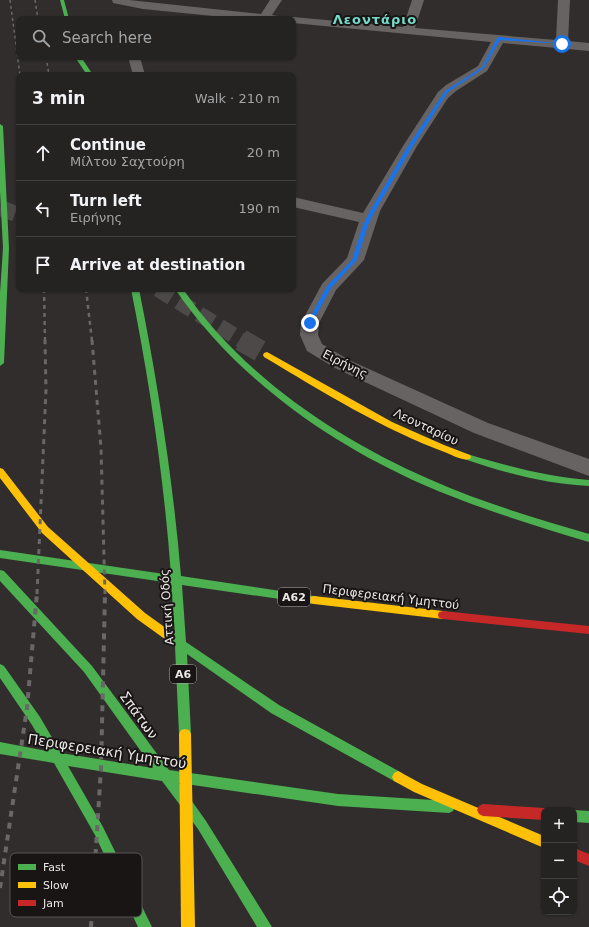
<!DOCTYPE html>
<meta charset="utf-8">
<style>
body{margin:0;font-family:"DejaVu Sans",sans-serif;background:#2d2a2a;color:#f1f3f6}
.controls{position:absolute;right:12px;bottom:12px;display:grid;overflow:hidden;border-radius:8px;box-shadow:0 1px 3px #0004}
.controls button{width:36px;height:36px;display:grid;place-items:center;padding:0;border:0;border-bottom:1px solid #423f40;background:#252222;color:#f1f3f6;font:20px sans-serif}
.stop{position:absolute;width:12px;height:12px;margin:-9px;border:3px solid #1a73e8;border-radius:50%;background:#fff}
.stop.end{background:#1a73e8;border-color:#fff;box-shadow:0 1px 4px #0008}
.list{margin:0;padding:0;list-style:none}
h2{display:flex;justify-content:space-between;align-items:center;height:52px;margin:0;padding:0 16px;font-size:17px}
h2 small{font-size:13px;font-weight:400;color:#a3a4a5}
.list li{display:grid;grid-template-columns:26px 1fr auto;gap:12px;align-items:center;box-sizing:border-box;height:56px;padding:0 16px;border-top:1px solid #423f40}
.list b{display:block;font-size:15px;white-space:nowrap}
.list p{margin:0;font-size:13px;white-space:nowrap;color:#a3a4a5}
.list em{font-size:13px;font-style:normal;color:#a3a4a5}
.icon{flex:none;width:22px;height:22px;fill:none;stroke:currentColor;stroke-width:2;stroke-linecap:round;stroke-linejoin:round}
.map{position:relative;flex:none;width:589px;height:927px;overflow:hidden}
.search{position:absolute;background:#252222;box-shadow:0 1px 3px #0004;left:16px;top:16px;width:280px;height:44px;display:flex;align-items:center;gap:10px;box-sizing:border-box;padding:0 14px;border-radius:8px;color:#a3a4a5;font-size:15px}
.panel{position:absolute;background:#252222;box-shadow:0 1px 3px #0004;left:16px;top:72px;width:280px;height:220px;border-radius:8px}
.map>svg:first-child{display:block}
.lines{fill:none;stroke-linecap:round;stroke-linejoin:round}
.secondary-tunnel-far1{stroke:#4d4949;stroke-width:16;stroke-dasharray:16 8;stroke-linecap:butt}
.secondary-tunnel{stroke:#4d4949;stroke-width:22;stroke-dasharray:22 11;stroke-linecap:butt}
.street{fill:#666362;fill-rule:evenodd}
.fast{fill:#4caf50;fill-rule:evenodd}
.slow{fill:#ffc107;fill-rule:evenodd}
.jam{fill:#c62828;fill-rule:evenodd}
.rail-far3{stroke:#696767;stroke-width:1.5;stroke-dasharray:3 3;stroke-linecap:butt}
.rail-far2{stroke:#696767;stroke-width:2.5;stroke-dasharray:4 4;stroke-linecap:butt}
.rail-far1{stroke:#696767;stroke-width:3;stroke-dasharray:5 5;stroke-linecap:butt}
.rail{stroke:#696767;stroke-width:4;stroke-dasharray:6 6;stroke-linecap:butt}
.route{fill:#1a73e8}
.labels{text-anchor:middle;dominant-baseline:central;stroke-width:4;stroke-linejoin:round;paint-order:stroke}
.shield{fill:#191515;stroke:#ada8a8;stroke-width:1}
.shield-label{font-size:11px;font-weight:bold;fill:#ece7e7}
.street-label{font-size:12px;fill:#ece7e7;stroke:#191515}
.far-district-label{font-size:13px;font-weight:bold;letter-spacing:1px;fill:#74dbca;stroke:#191515}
.near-street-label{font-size:14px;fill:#ece7e7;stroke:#191515}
.key{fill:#191515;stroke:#585454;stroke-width:1}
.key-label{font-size:11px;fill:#ece7e7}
</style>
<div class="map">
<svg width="589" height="927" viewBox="0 0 589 927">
<rect width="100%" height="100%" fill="#312d2d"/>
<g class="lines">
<g class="secondary-tunnel-far1">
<polyline points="0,208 19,215"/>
<polyline points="158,289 243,341"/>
</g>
<polyline class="secondary-tunnel" points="241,340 267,355"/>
<g class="street">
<polygon points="112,0 129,0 261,14 270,0 282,0 272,15 283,17 285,19 243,19 143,9 113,3"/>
<polygon points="412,0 424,0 415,28 556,40 558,0 570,0 568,41 589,43 589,51 503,43 487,71 456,91 448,98 417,146 380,211 364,260 336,290 319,323 318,335 322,344 349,360 488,423 589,459 589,476 474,433 335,368 307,351 300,335 301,323 322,284 347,258 359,222 293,207 293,197 363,213 403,146 438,92 446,85 478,66 491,42 293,23 293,19 288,19 293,17 403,27"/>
<polygon points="128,57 140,57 145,75 133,75"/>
</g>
<g class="fast">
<polygon points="60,0 64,0 69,19 65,19"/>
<polygon points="75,57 81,57 93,75 87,75"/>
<polygon points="0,124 3,126 9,248 4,363 0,366 0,293 3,248 0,191"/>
<path d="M131,289H139C158,384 173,480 181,576L314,596L318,597L319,600L318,603L314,604L182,585L186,642L279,705L402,773L404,777L402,781L398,783L394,781L271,713L187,654L191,734L189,738L185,739L181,738L179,734L175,646L162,637L161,634L162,631L166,629L175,634L171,583L0,558V550L171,575C164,479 150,384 131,289Z"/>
<path d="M175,289H183C241,374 335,438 429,479C480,502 535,518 589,534V542C533,525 477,508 424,485C328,443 234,376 175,289Z"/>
<path d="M467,454C508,466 546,477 589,480V486C546,484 505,473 464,459L463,457Z"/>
<polygon points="0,570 4,571 92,666 169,770 338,794 449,801 453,803 455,807 453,811 449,813 338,806 179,783 206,821 272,927 257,927 198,829 162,781 68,766 103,827 152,927 138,927 95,835 54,763 0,754 0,742 47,751 32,725 0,678 0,664 4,666 40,717 61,753 153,768 84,672 0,581"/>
<polygon points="574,810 589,811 589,823 574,822"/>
</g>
<g class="slow">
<path d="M267,352L392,422L444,445L470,455L471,457L470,459C463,461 454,456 447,453C382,429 323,392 264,357L263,355L264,353Z"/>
<polygon points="0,468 3,469 48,527 145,613 170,631 171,634 170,637 166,639 162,637 137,619 42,533 0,478"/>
<polygon points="314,596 443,611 447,612 448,615 447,618 443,619 314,604 310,603 309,600 310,597"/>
<polygon points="185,729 189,730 191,734 195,927 181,927 179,734 181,730"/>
<polygon points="398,771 422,784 544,836 544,848 414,792 394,781 392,777 394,773"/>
</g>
<g class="jam">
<polygon points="443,611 589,626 589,634 443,619 439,618 438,615 439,612"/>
<polygon points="483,804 544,808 549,810 544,810 544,820 483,816 479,814 477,810 479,806"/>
<polygon points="574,848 589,854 589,866 574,860"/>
</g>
<g class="rail-far3">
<polyline points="10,0 20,75"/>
<polyline points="35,0 38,19"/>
<polyline points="46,57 49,75"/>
</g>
<g class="rail-far2">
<polyline points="44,289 45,341"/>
<polyline points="86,289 92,341"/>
</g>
<g class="rail-far1">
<polyline points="92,340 101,448 105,594"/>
<polyline points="37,594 46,390 45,340"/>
</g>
<g class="rail">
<polyline points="0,888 27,708 37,593"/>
<polyline points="91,927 101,768 105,593"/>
</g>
</g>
<polygon class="route" points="497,38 499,37 564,44 500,40 484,68 448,92 413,146 375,211 368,225 357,260 331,288 312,323 308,325 307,323 327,286 352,260 363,225 370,211 408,146 445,91 482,67"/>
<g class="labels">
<g class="shield">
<rect x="278" y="588" width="32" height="18" rx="3"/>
<rect x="170" y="665" width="26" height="18" rx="3"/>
</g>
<g class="shield-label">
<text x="294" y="597">Α62</text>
<text x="183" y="674">Α6</text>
</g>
<g class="street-label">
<text transform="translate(345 364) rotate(27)">Ειρήνης</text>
<text transform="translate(426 427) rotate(25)">Λεονταρίου</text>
<text transform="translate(391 597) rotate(7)">Περιφερειακή Υμηττού</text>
<text transform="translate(167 607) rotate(-94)">Αττική Οδός</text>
</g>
<g class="far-district-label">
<text x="375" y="19">Λεοντάριο</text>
</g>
<g class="near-street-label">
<text transform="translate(139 715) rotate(54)">Σπάτων</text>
<text transform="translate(107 751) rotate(9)">Περιφερειακή Υμηττού</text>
</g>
</g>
<rect x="10" y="853" width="132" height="64" rx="6" class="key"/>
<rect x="18" y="864" width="18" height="6" fill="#4caf50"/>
<rect x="18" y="882" width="18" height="6" fill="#ffc107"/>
<rect x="18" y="900" width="18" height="6" fill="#c62828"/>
<g class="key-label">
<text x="43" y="871">Fast</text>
<text x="43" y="889">Slow</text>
<text x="43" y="907">Jam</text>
</g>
</svg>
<div class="controls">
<button>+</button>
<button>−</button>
<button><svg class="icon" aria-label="locate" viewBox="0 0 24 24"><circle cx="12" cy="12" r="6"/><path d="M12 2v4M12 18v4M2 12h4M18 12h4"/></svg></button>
</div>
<div class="stop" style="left:562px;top:44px"></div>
<div class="stop end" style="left:310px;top:323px"></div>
<div class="search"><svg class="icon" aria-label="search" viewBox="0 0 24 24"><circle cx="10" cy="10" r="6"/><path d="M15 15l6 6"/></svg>Search here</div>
<section class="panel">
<h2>3 min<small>Walk · 210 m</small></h2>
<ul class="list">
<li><svg class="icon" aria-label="ahead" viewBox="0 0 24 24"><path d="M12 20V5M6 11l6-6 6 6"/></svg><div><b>Continue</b><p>Μίλτου Σαχτούρη</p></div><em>20 m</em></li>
<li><svg class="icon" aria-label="left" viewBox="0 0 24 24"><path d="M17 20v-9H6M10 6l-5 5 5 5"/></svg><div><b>Turn left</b><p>Ειρήνης</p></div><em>190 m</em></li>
<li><svg class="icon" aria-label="arrive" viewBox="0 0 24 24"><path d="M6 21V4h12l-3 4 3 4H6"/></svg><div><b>Arrive at destination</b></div></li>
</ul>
</section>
</div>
